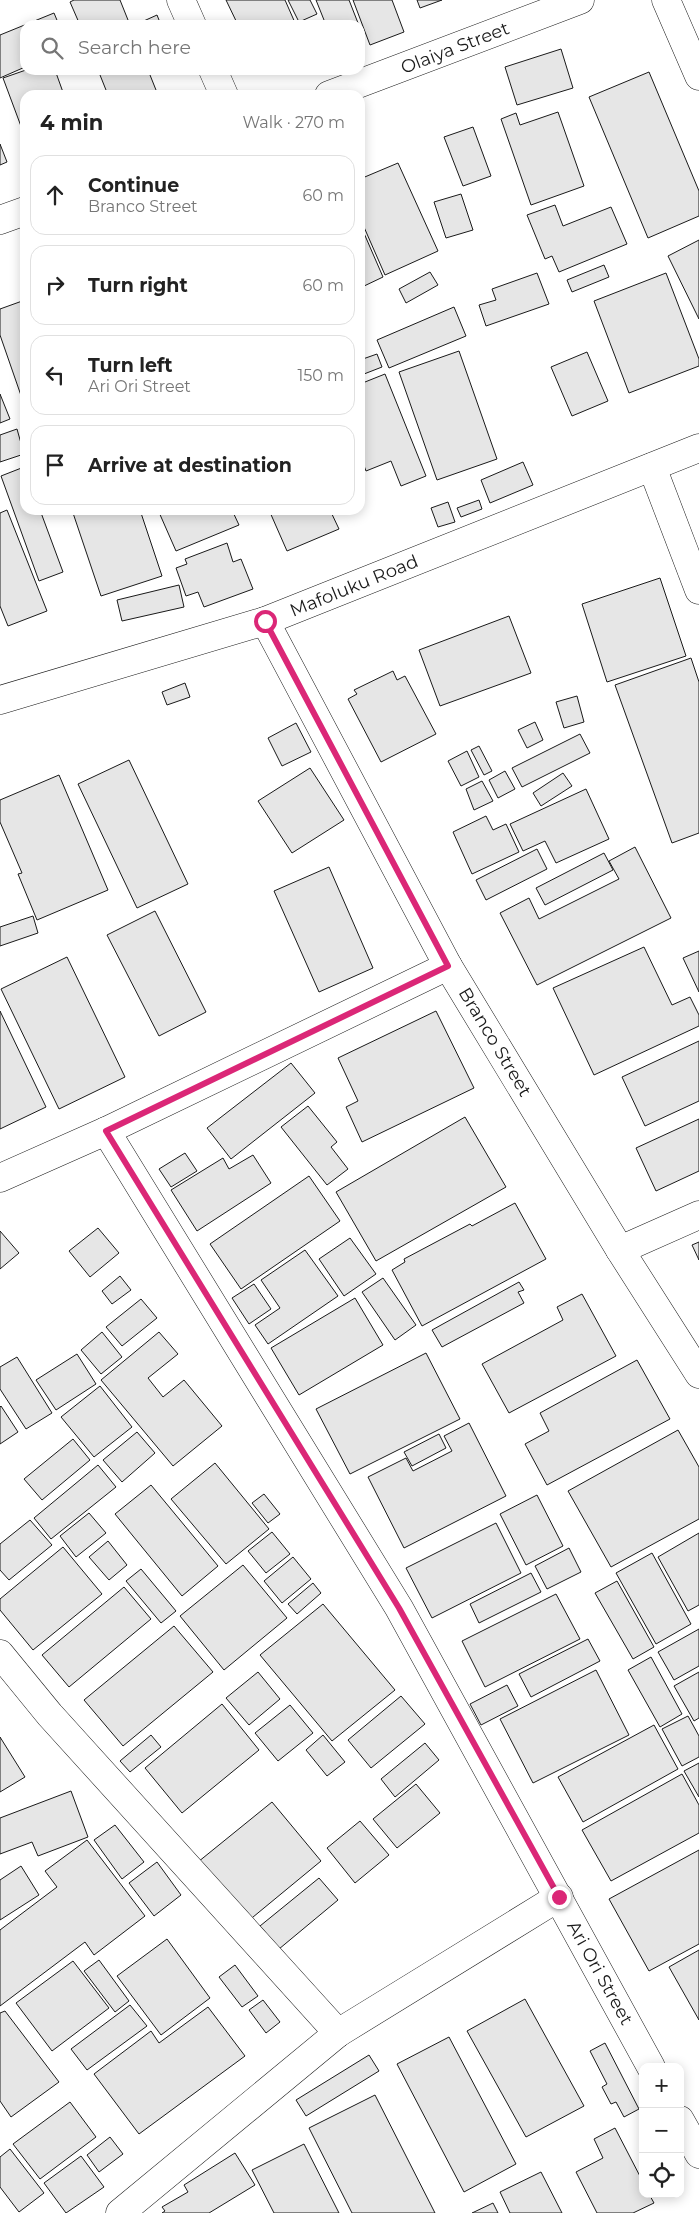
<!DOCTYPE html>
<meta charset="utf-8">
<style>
body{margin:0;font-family:Montserrat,sans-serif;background:#f6f6f6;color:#222}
.controls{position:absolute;right:15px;bottom:15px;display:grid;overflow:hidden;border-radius:10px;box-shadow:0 2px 12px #0003}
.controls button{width:45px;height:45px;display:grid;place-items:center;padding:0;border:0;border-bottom:1px solid #e0e0e0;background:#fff;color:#222;font:25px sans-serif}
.stop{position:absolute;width:15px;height:15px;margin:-11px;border:4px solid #db2777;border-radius:50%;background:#fff}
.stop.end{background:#db2777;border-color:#fff;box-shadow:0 1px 5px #0008}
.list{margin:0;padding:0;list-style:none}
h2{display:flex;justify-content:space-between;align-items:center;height:65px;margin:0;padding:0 20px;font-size:21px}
h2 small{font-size:16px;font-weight:400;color:#767676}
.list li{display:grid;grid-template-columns:32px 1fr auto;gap:15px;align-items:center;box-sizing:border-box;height:80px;margin:0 10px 10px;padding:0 10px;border:1px solid #e0e0e0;border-radius:15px}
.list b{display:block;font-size:19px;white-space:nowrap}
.list p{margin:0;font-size:16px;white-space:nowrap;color:#767676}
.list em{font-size:16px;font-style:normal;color:#767676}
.icon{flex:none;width:28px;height:28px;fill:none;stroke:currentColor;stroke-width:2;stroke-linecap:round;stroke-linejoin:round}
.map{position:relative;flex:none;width:699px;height:2213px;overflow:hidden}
.search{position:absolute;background:#fff;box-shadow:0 2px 12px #0003;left:20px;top:20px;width:345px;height:55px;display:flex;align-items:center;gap:12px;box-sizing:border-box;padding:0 18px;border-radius:15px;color:#767676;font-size:19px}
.panel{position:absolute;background:#fff;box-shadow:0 2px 12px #0003;left:20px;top:90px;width:345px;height:425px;border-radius:15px}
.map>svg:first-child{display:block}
.building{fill:#e6e6e6;stroke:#1a1a1a}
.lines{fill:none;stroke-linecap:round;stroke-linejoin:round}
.minor-casing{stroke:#1a1a1a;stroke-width:29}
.minor{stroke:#fff;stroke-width:28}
.route{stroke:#db2777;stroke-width:6}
.labels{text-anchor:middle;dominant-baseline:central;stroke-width:4;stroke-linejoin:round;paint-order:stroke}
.street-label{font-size:18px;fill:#1a1a1a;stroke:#fff}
</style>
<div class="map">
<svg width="699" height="2213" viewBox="0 0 699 2213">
<rect width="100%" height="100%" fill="#fff"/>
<g class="building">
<polygon points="74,0 120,0 130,25 80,25 70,2"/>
<polygon points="226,0 285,0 296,25 238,25"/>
<polygon points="288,0 310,0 317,14 299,22"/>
<polygon points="316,0 349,0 358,23 354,25 326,25"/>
<polygon points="353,0 392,0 404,32 370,45"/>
<polygon points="417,0 442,0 420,8"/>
<polygon points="54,13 59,25 25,25 25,67 0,78 0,35"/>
<polygon points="157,15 161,25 138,25 137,24"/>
<polygon points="561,49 573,88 517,105 505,67"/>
<polygon points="26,70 55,70 64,95 25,95 25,137 3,78"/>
<polygon points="98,70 148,70 158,95 108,95"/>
<polygon points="649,72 699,191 699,216 648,238 589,97"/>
<polygon points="558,112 584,186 531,205 501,119 516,113 520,125"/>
<polygon points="473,127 491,176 463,186 444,137"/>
<polygon points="0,144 7,162 0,165"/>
<polygon points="398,163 438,251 385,275 360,218 360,179"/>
<polygon points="461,194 473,230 446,238 434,202"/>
<polygon points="555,205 563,226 611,207 627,244 559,272 552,256 545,259 527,215"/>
<polygon points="360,224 383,277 362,287 360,281"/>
<polygon points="699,240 699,319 668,256"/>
<polygon points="604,265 609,277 572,292 567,280"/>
<polygon points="430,272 438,285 406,303 399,289"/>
<polygon points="537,273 549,304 486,326 479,305 496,300 492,289"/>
<polygon points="666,273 699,359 699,366 629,393 594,301"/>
<polygon points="25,300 25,407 0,335 0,309"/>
<polygon points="454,307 466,336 389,368 377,340"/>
<polygon points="459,351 497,459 437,480 399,372"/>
<polygon points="587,352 608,401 572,416 551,367"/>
<polygon points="377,354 382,367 364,374 360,360"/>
<polygon points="385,374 426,476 401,486 391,461 366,471 360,455 360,384"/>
<polygon points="0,394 10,419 0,423"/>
<polygon points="17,429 24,454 0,462 0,435"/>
<polygon points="523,462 533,485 490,503 481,480"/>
<polygon points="24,467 25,510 40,510 63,572 39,581 1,476"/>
<polygon points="479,500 482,509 461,517 457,508"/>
<polygon points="448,502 455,522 438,527 431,508"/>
<polygon points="7,510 47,611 8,626 0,606 0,513"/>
<polygon points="72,510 140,510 162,576 101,596"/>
<polygon points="158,510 232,510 239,525 176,551"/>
<polygon points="269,510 330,510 339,529 287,551"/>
<polygon points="227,543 233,562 241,559 253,589 204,607 198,592 186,596 176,568 187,564 185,559"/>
<polygon points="660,578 686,656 607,682 582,604"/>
<polygon points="179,585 184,607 122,621 117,600"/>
<polygon points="509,616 531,673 440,706 419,650"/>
<polygon points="691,658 699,682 699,833 672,843 615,685"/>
<polygon points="393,671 397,680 405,676 436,734 381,762 348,699 357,694 354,690"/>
<polygon points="185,683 190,697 167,705 162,692"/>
<polygon points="577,696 584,722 564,728 556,702"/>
<polygon points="535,722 543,740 527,748 518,730"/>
<polygon points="296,723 311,752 282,766 268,738"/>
<polygon points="580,734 590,753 522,787 512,768"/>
<polygon points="479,746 492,771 484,775 471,750"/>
<polygon points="467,751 479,777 461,786 448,761"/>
<polygon points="129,760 188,884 137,908 78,784"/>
<polygon points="310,768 344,820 292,853 258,801"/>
<polygon points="505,771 515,789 498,798 489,780"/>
<polygon points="563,773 572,786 541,806 533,793"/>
<polygon points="59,775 108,890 37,920 18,874 22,873 0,822 0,800"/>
<polygon points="482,781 493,801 474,810 466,789"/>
<polygon points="586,789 609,839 556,863 545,841 523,851 510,824"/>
<polygon points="486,816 493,830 506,824 519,852 472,874 453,832"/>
<polygon points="635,847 671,918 537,985 500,913 529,898 539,919 619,879 609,861"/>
<polygon points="537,849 547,869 486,900 476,880"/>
<polygon points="604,853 613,870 545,905 536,888"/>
<polygon points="329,867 373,968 319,992 274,891"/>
<polygon points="155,911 206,1012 159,1036 107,935"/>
<polygon points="33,916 38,933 0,946 0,927"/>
<polygon points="644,947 672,1005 690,997 699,1015 699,1026 594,1075 553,988"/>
<polygon points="699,951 699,992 683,958"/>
<polygon points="67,957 125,1077 59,1109 1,989"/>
<polygon points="0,1011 46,1107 0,1129"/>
<polygon points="436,1011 474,1088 362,1142 346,1107 358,1101 338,1058"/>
<polygon points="699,1041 699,1101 645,1126 622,1077"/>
<polygon points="291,1063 315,1093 231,1159 207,1128"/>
<polygon points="308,1106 337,1142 331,1147 348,1169 327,1185 281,1127"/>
<polygon points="465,1117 506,1187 376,1261 336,1192"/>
<polygon points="699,1119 699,1171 656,1191 636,1148"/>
<polygon points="185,1153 197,1171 171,1187 159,1169"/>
<polygon points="253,1155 271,1183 197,1231 171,1190 223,1158 229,1169"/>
<polygon points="309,1176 340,1221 241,1289 210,1244"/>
<polygon points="515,1203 546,1259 422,1326 392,1270 405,1262 404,1259 470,1224 472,1226"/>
<polygon points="98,1228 119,1253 90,1277 69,1251"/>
<polygon points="0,1231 19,1253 0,1269"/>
<polygon points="350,1238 376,1274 344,1296 319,1259"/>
<polygon points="699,1242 699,1260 692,1245"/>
<polygon points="305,1250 338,1296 268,1344 255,1325 280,1308 261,1280"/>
<polygon points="120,1276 131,1290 112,1304 102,1291"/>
<polygon points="383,1278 416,1325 395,1340 362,1292"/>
<polygon points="519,1282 524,1290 518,1292 524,1303 442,1347 432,1330"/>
<polygon points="254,1284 271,1309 249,1324 232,1298"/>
<polygon points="582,1294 616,1356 509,1413 482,1364 563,1320 557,1307"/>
<polygon points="355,1298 383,1345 299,1395 271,1348"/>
<polygon points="141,1299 157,1318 122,1346 106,1327"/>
<polygon points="102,1332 122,1357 101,1374 81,1350"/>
<polygon points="159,1332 178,1354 148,1378 163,1397 184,1380 222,1426 173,1466 101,1380"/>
<polygon points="426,1353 460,1419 350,1474 316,1409"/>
<polygon points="77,1354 96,1384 56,1410 36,1380"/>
<polygon points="17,1357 52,1413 26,1429 0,1389 0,1367"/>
<polygon points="637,1360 670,1419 547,1485 525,1444 549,1431 540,1413"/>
<polygon points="100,1386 132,1427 94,1457 61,1417"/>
<polygon points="1,1406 18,1432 0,1444 0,1407"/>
<polygon points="469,1423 506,1496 404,1548 368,1477 406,1458 413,1471 452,1451 444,1436"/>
<polygon points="678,1430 699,1467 699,1519 611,1567 568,1491"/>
<polygon points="137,1432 155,1453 122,1482 103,1460"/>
<polygon points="439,1434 446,1448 412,1466 404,1452"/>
<polygon points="73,1439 90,1460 42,1500 24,1479"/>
<polygon points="215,1463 269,1529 226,1564 171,1499"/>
<polygon points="98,1465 116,1487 51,1539 34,1518"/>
<polygon points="151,1485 218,1566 182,1596 115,1514"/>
<polygon points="264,1494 280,1514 268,1523 252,1503"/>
<polygon points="537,1495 563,1546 526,1565 500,1514"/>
<polygon points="89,1513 106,1533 76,1557 60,1536"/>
<polygon points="30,1520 52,1545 9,1580 0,1570 0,1544"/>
<polygon points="496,1523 521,1573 432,1618 406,1568"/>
<polygon points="272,1532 290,1554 266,1573 248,1551"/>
<polygon points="699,1533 699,1605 688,1611 658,1557"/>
<polygon points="108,1541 127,1565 109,1580 89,1557"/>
<polygon points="63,1547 102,1594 33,1650 0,1610 0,1599"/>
<polygon points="569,1548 581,1572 547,1589 535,1566"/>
<polygon points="652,1553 691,1624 656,1644 616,1573"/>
<polygon points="293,1557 311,1579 282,1603 264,1581"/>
<polygon points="243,1565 287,1618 224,1670 180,1616"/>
<polygon points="141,1569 176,1611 161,1623 126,1581"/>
<polygon points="531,1573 541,1592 479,1623 470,1604"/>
<polygon points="617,1581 654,1647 633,1659 595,1593"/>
<polygon points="313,1583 321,1593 297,1614 288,1604"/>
<polygon points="124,1587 151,1619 69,1687 42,1655"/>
<polygon points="556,1594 580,1639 485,1687 462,1641"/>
<polygon points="323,1604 395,1690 332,1741 260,1655"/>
<polygon points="174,1626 213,1672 123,1746 84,1700"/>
<polygon points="699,1629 699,1666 674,1680 658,1652"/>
<polygon points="588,1639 600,1661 531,1697 519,1674"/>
<polygon points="651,1657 682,1714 660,1727 628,1670"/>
<polygon points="596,1670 629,1735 533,1783 500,1719"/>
<polygon points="258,1672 280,1699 249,1725 226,1698"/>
<polygon points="699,1672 699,1718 694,1721 674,1686"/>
<polygon points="507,1685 518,1706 481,1725 470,1704"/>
<polygon points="401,1696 425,1724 371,1768 348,1740"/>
<polygon points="222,1704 259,1750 182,1813 145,1768"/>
<polygon points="290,1705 313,1733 278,1761 255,1733"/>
<polygon points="688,1716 699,1736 699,1757 682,1766 662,1729"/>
<polygon points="654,1725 678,1769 583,1822 558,1777"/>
<polygon points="151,1735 161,1747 130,1772 120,1761"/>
<polygon points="323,1735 345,1762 327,1776 306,1750"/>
<polygon points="0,1737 25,1777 0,1792"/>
<polygon points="425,1743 439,1760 395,1797 381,1779"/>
<polygon points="699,1763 699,1797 684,1771"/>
<polygon points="682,1774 699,1805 699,1833 611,1881 582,1830"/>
<polygon points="416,1784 440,1813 397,1848 373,1819"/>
<polygon points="71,1791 88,1837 38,1856 32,1842 0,1854 0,1818"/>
<polygon points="272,1802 321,1861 247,1922 198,1862"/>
<polygon points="360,1821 389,1855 355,1883 327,1848"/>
<polygon points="115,1825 144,1862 122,1879 94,1840"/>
<polygon points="87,1840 145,1916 94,1955 85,1942 0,2006 0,1930 57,1887 45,1871"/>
<polygon points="699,1850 699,1944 649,1971 609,1899"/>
<polygon points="157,1862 181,1895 154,1916 129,1883"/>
<polygon points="21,1866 39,1895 0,1920 0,1880"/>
<polygon points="319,1878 338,1900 279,1949 260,1926"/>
<polygon points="167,1939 210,1998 161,2035 117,1976"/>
<polygon points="699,1950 699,2020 669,1967"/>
<polygon points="99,1960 129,2001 115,2012 84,1971"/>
<polygon points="73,1961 109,2008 52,2051 16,2003"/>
<polygon points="235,1965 258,1996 242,2007 219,1977"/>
<polygon points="525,1999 584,2106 526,2137 467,2031"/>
<polygon points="263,2000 280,2022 266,2033 249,2010"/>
<polygon points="130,2005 147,2026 87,2070 71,2049"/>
<polygon points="208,2007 245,2056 139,2134 94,2074 151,2031 159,2043"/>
<polygon points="5,2011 59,2082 11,2117 0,2101 0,2013"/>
<polygon points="449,2037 516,2164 464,2192 397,2064"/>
<polygon points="605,2043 639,2109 624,2117 616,2102 611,2104 602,2087 607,2084 590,2051"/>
<polygon points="369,2055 379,2071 306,2116 296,2100"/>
<polygon points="375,2095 435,2213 352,2213 309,2128"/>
<polygon points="70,2102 96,2137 40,2179 13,2144"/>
<polygon points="615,2128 643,2182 643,2194 649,2194 654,2203 633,2213 597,2213 576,2172 603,2158 594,2139"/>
<polygon points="110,2137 123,2154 99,2172 87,2155"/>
<polygon points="304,2144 339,2213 274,2213 252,2170"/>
<polygon points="10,2149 44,2193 19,2212 0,2187 0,2157"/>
<polygon points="235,2153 255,2185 209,2213 162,2213 165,2211 162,2207 188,2192 184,2185"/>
<polygon points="81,2156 104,2187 66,2213 44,2183"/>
<polygon points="541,2172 562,2213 510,2213 500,2192"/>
<polygon points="493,2203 498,2213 472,2213"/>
</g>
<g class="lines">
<g class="minor-casing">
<g id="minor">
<polyline points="181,0 192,25"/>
<polyline points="666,0 699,76"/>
<polyline points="213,70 224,95"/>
<polyline points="329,95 580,0"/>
<polyline points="0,220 25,211"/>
<polyline points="652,467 699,590"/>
<polyline points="265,621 448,966 620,1250 699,1374"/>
<polyline points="0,700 265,621 699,448"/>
<polyline points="106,1131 399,1608 651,2067"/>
<polyline points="0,1178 106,1131 448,966"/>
<polyline points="620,1250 699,1215"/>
<polyline points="0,1654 50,1715 338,2033"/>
<polyline points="680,2120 699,2154"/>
<polyline points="120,2213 338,2033 559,1897"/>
</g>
</g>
<use href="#minor" class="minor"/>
</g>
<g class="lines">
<polyline class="route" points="265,621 448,966 106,1131 399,1608 559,1897"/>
</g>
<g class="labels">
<g class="street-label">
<text transform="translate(455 48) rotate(-21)">Olaiya Street</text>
<text transform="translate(354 586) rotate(-22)">Mafoluku Road</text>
<text transform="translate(495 1042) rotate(59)">Branco Street</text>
<text transform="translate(600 1973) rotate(61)">Ari Ori Street</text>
</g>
</g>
</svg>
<div class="controls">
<button>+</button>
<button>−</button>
<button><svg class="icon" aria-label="locate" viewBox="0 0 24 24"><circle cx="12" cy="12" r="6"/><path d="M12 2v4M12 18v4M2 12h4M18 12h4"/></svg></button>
</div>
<div class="stop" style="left:265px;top:621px"></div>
<div class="stop end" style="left:559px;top:1897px"></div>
<div class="search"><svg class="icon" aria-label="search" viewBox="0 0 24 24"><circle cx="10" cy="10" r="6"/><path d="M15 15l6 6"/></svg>Search here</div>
<section class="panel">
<h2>4 min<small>Walk · 270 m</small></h2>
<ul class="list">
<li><svg class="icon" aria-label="ahead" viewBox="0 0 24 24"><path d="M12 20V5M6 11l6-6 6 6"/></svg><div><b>Continue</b><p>Branco Street</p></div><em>60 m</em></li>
<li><svg class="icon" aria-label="right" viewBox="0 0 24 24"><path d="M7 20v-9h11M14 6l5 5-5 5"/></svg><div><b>Turn right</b></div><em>60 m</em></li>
<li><svg class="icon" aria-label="left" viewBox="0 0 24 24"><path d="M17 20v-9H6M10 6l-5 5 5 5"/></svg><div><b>Turn left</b><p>Ari Ori Street</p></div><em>150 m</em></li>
<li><svg class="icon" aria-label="arrive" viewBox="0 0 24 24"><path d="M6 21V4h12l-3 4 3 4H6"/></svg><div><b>Arrive at destination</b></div></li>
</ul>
</section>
</div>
